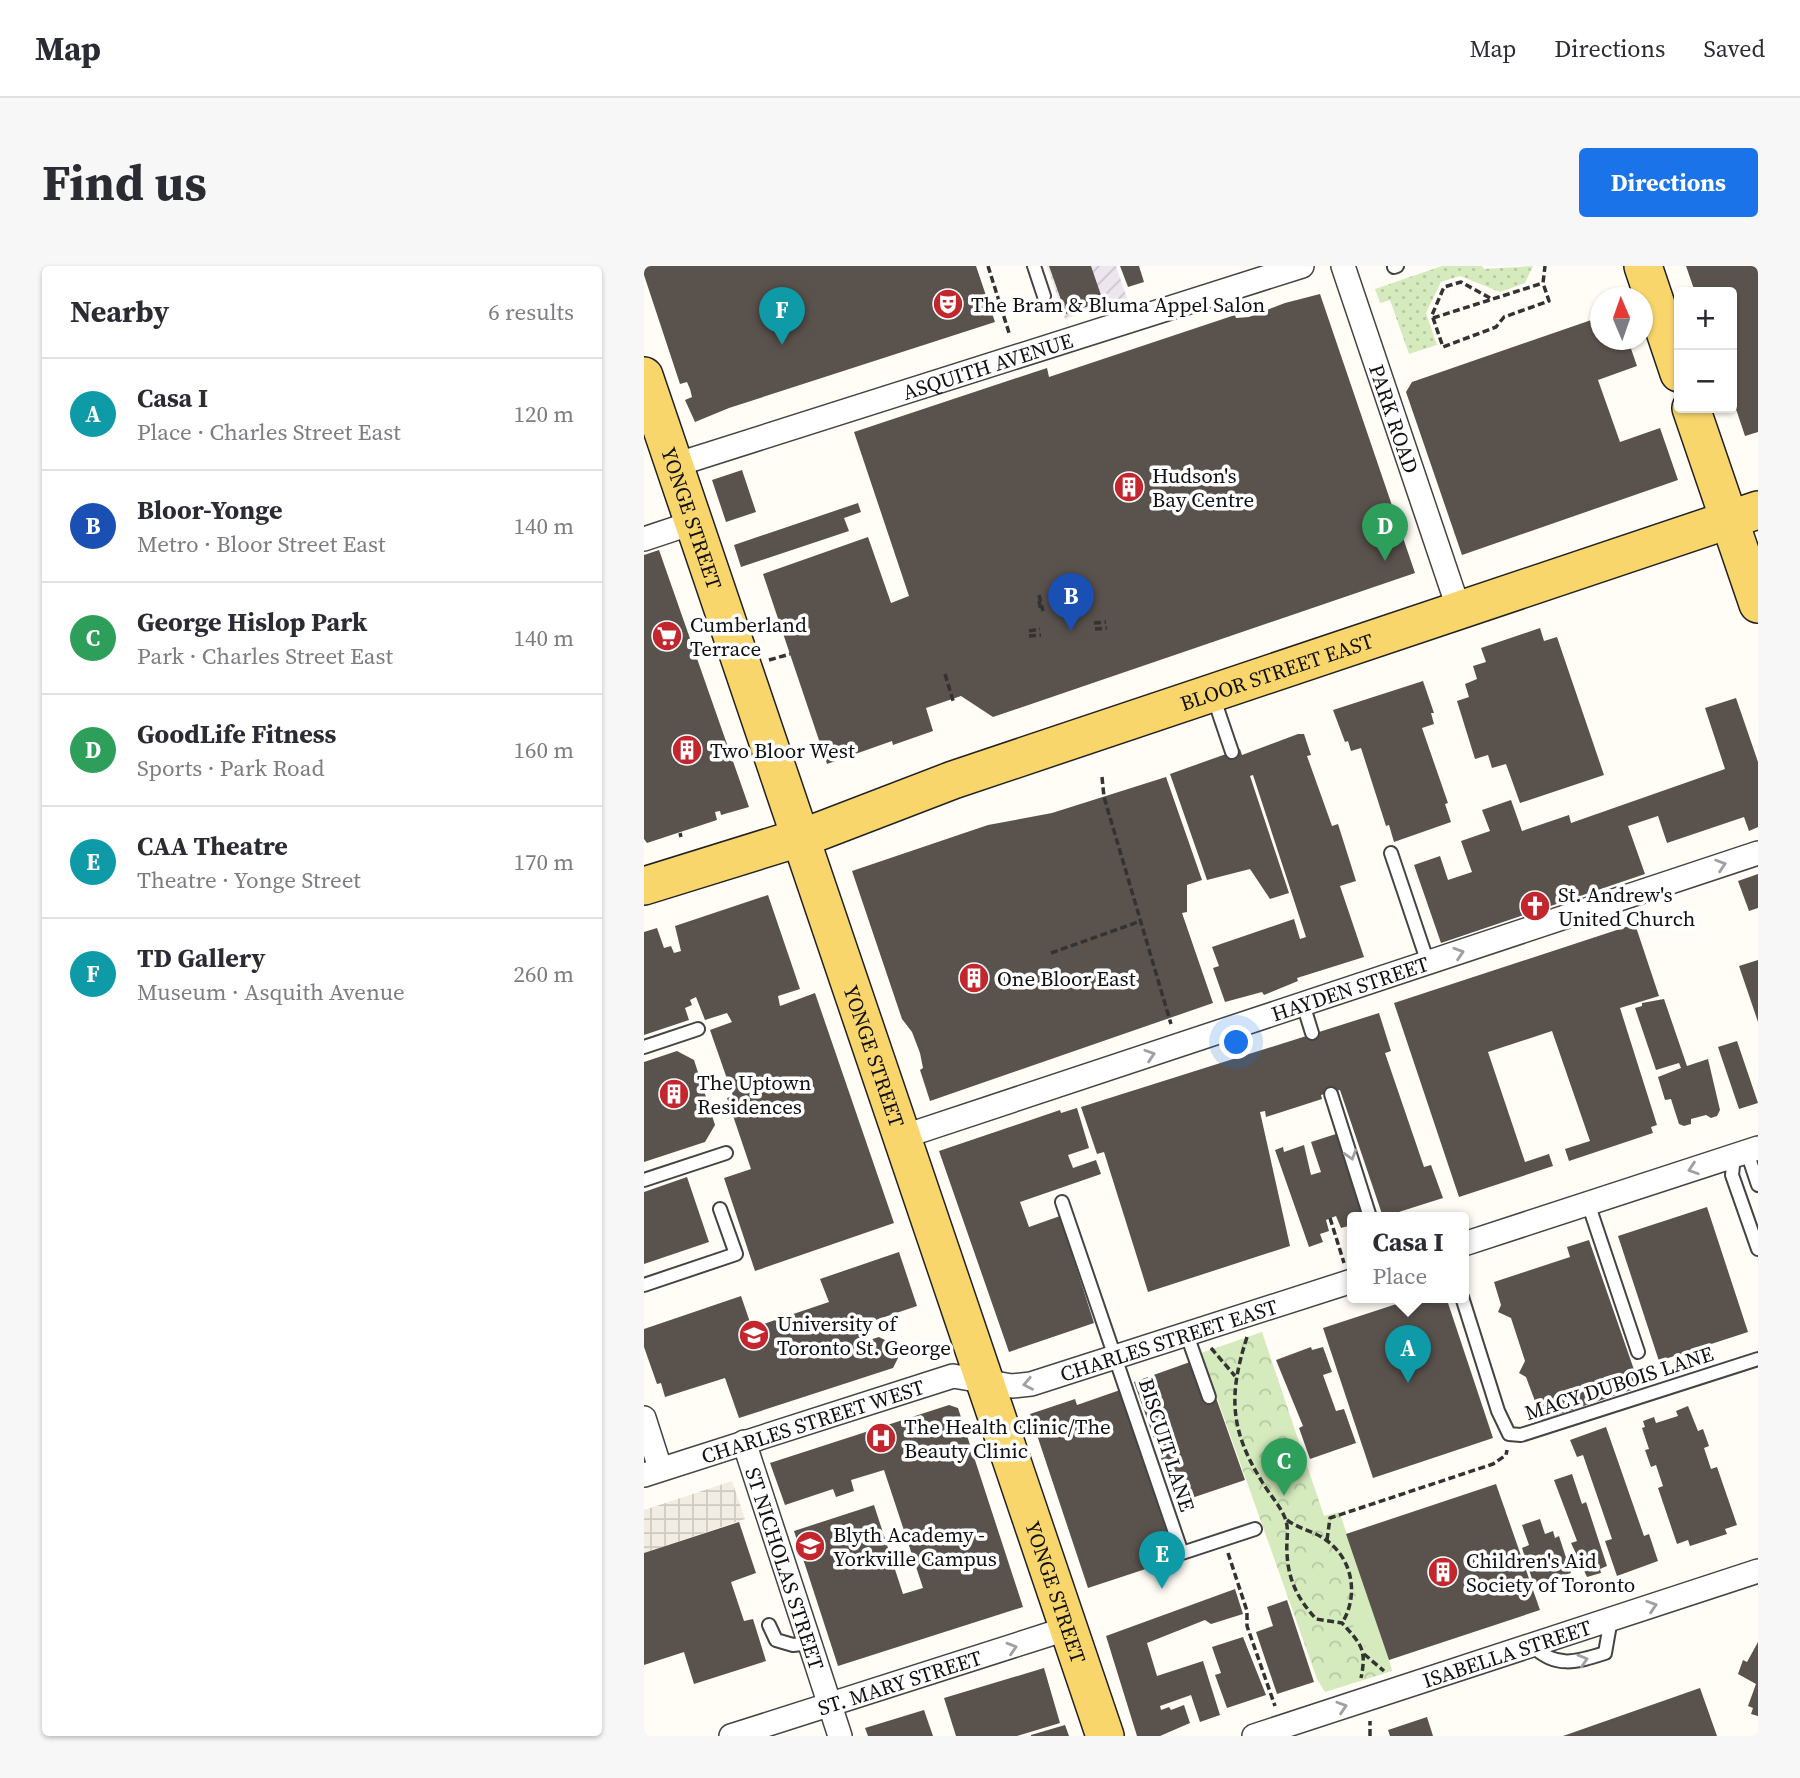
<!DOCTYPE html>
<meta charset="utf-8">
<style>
body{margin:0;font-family:"Source Serif 4",serif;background:#f7f7f7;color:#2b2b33}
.controls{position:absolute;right:21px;top:21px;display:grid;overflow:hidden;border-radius:7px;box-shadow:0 2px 5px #0004}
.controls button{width:63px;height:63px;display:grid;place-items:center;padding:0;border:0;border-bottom:2px solid #e1e1e2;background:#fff;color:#2b2b33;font:35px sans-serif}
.compass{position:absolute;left:946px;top:21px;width:63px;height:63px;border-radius:50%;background:#fff;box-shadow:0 2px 5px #0004;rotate:358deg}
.you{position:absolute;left:593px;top:777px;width:24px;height:24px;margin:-18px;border:5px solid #fff;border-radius:50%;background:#1a73e8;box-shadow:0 0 0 10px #1a73e833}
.badge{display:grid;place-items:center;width:46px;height:46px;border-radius:50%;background:#1a73e8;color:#fff;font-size:23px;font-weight:700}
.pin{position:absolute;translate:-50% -58px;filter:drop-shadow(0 2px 4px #0008)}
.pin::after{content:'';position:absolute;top:37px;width:24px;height:21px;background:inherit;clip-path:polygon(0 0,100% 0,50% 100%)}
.popup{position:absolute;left:703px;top:946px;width:122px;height:91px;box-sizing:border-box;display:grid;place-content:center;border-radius:7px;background:#fff;filter:drop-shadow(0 2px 5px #0005);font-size:23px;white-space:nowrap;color:#7c7c81}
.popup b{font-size:26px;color:#2b2b33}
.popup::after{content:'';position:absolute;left:50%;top:100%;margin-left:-14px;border:14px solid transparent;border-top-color:#fff}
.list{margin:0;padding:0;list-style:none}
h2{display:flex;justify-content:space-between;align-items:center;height:91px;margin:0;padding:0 28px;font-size:30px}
h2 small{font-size:23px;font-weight:400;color:#7c7c81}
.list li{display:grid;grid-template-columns:46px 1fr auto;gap:21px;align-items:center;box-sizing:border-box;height:112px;padding:0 28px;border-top:2px solid #e1e1e2}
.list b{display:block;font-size:26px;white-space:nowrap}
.list p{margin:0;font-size:23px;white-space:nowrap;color:#7c7c81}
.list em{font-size:23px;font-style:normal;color:#7c7c81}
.map{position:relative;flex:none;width:1114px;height:1470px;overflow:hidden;border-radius:7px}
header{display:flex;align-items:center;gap:42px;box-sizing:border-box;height:98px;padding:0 35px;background:#fff;border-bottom:2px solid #e1e1e2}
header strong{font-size:33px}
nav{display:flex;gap:38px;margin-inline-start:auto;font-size:24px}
.intro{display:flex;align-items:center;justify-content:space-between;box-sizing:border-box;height:168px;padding:0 42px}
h1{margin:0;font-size:49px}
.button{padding:18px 32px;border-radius:7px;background:#1a73e8;color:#fff;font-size:24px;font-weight:700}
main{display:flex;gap:42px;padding:0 42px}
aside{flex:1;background:#fff;border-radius:7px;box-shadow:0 2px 5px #0004}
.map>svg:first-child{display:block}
.industrial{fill:url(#industrial-furrows)}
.grass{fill:url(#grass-dots)}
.park{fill:url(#park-crowns)}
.garden{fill:#d5ebbd}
.plaza{fill:url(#plaza-grid)}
.building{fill:#5a524d}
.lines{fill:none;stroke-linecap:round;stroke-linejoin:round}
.lane-casing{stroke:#444;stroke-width:16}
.street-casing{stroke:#444;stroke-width:26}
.primary-casing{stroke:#222;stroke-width:40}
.path{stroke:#333;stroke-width:3.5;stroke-dasharray:7 3.5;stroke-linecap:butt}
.lane{stroke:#fff;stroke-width:12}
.street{stroke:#fff;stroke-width:23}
.primary{stroke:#f9d66b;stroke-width:37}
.oneway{stroke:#a0a0a0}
.labels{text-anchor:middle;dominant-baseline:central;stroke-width:7;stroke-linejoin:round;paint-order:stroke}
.poi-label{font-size:21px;fill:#111;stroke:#fff;text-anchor:start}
.street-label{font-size:21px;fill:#111;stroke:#fff}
</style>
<header>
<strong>Map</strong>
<nav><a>Map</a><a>Directions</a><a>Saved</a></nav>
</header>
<div class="intro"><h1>Find us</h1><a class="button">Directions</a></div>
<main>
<aside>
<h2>Nearby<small>6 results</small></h2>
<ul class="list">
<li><span class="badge" style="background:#0f9aa8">A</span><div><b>Casa I</b><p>Place · Charles Street East</p></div><em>120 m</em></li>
<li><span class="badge" style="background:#1a4fb4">B</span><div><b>Bloor-Yonge</b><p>Metro · Bloor Street East</p></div><em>140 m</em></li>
<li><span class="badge" style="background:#2e9e5b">C</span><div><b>George Hislop Park</b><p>Park · Charles Street East</p></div><em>140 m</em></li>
<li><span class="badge" style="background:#2e9e5b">D</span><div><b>GoodLife Fitness</b><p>Sports · Park Road</p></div><em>160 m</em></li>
<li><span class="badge" style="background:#0f9aa8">E</span><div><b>CAA Theatre</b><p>Theatre · Yonge Street</p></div><em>170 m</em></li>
<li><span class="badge" style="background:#0f9aa8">F</span><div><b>TD Gallery</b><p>Museum · Asquith Avenue</p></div><em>260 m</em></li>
</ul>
</aside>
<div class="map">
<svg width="1114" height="1470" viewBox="0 0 1114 1470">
<defs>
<pattern id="industrial-furrows" width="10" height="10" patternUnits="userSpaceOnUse" patternTransform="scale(1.75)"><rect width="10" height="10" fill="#eee6ef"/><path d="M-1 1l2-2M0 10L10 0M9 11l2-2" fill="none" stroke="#cbc4cc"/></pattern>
<pattern id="grass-dots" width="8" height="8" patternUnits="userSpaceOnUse" patternTransform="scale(1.75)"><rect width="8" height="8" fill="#d5ebbd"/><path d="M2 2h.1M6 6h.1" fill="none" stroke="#b6c8a1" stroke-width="1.8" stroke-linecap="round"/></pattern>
<pattern id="park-crowns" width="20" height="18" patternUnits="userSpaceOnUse" patternTransform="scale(1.75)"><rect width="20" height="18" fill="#d5ebbd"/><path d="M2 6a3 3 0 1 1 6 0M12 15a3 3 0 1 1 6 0" fill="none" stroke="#b6c8a1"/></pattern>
<pattern id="plaza-grid" width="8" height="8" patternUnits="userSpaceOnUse" patternTransform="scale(1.75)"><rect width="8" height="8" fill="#f1ede2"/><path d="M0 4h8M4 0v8" fill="none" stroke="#cecac1"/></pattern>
</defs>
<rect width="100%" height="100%" fill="#fffdf5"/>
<polygon class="industrial" points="403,0 472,0 483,32 421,53"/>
<polygon class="grass" points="798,0 838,0 840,3 889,0 881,17 856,26 816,10 797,16 782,47 793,79 765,88 746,34 736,37 731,23"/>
<polygon class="park" points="618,1066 680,1250 695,1246 748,1405 681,1426 673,1413 557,1087"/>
<path class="garden" d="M697,1251L745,1394L748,1405C733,1392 712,1376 708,1355C706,1346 711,1337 712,1328C714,1310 699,1288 688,1275L693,1269L688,1257Z"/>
<polygon class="plaza" points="88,1215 101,1253 0,1287 0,1244"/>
<g class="building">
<polygon points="0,0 332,0 351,56 85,142 51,156 41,134 48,131 46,123 43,116 36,118 0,9"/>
<polygon points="405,0 447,0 459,35 422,48"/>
<polygon points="476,0 495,0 500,16 484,21"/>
<polygon points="1042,0 1114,0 1114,166 1101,170 1088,131 1088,26 1051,26"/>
<polygon points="676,28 771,307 349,451 317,430 282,442 289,465 249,479 248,475 183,498 119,308 224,271 247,337 265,330 210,166 403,102 405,111 591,49 592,52 605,51 641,37"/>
<polygon points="956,51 956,74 984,74 993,100 954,114 976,176 1016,162 1034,214 818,289 762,126 768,116"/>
<polygon points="98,204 112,246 82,256 68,214"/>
<polygon points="214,237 217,246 200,252 205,265 97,301 90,279"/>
<polygon points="15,284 105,541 77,549 76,545 71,546 73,554 3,577 0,573 0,289"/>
<polygon points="896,362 900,375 913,371 960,509 876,537 862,498 848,502 844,489 831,493 813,435 825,431 821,418 833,413 829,400 842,396 837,382"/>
<polygon points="779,415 790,447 787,447 790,458 778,462 804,537 801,538 807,556 750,576 745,559 742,560 717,482 707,485 704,475 701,476 689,444"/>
<polygon points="1092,432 1114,496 1114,561 1105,565 1100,551 1023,577 1014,550 984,560 1001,608 797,677 770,599 796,590 804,614 828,606 817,575 846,565 838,544 867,534 878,565 925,549 927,557 1081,503 1061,442"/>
<polygon points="654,468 660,468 667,489 663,490 688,560 694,558 712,615 696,620 720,691 653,712 654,715 620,729 618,726 581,736 569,702 575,700 568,681 650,653 656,673 662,671 609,509 606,510 645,627 626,633 606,603 563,614 526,508 596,483 598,489"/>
<polygon points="522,511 558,614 543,619 543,646 538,647 569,737 286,835 276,804 279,802 276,787 268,766 258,753 208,605 344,559 408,547"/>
<polygon points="1114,608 1114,642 1105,645 1094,615"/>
<polygon points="124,629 156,723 134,730 136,740 171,727 250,957 111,1005 80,912 107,903 83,832 89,830 66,764 88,756 83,747 61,754 52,731 46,734 48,739 41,742 45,754 0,769 0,666 13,662 20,682 27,680 30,687 37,685 31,660"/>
<polygon points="991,658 1015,730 976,742 1013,859 1007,861 1009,867 925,895 921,883 946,875 908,765 844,786 881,896 905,888 909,900 815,931 750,737"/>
<polygon points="1114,694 1114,756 1095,700"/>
<polygon points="1020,733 1043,800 1064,793 1076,844 1073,850 1067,852 1062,849 1047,853 1047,858 1040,860 1035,858 1027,833 1021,834 1014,811 1037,802 1035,797 1012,804 991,742 998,740 998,737"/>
<polygon points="735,747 747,785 741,787 780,901 787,899 799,932 739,951 696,824 677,829 678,833 622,851 621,845 616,846 646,980 504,1026 460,886 453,888 437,841"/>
<polygon points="1093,775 1114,837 1095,843 1074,781"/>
<polygon points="33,785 50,794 71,859 61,876 0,896 0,796"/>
<polygon points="433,842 445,882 424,889 429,902 452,894 457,908 376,936 385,961 416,950 450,1057 365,1086 295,885 416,844 417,847"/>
<polygon points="692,868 720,951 708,951 708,959 697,962 692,950 682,954 685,965 676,968 679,976 665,981 631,884 639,881 640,886 660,879 667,909 677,906 667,876"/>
<polygon points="43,911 65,976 0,998 0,926"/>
<polygon points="1063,941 1104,1066 1015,1095 974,970"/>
<polygon points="945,974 996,1121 898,1154 882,1111 875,1107 881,1095 867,1052 854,1046 857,1039 850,1016 926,991 923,981"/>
<polygon points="255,986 273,1040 217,1059 222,1075 235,1071 249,1078 254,1092 249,1102 95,1152 81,1112 21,1131 17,1117 13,1118 0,1081 0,1063 97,1030 108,1062 185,1036 176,1013"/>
<polygon points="774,1031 802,1031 849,1172 729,1212 679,1062"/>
<polygon points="667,1081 668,1084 679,1081 688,1106 679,1109 692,1145 700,1143 712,1177 666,1193 655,1162 659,1160 632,1094"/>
<polygon points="546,1096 559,1133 571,1129 601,1214 533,1237 490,1116"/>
<polygon points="479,1123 535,1292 444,1322 386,1148 431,1133 433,1139"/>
<polygon points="305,1139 314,1142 379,1341 194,1400 150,1265 230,1239 259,1328 279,1322 240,1204 207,1214 210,1225 192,1231 189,1223 141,1239 126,1197"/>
<polygon points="1044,1140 1054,1165 1059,1163 1065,1180 1060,1182 1067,1203 1073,1201 1093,1259 1081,1263 1083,1268 1046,1280 1044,1274 1033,1278 1014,1222 1019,1220 1012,1199 1007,1201 1001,1184 1005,1183 998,1162 1001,1161 999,1155 1010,1151 1012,1157 1034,1150 1032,1145"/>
<polygon points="962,1161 1000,1270 1005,1268 1014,1295 973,1310 961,1275 968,1273 939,1189 933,1191 926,1174"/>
<polygon points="928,1208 938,1238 942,1236 963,1300 956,1303 957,1307 943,1311 927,1277 933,1275 910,1214"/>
<polygon points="852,1218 896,1344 745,1394 702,1268"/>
<polygon points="896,1253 901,1268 909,1265 911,1272 915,1270 927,1307 890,1319 878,1282 885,1279 878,1259"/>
<polygon points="95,1256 112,1307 87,1316 100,1355 109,1353 122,1395 50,1418 40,1386 0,1399 0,1287"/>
<polygon points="591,1323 599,1348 567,1358 561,1354 503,1377 513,1410 559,1395 576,1449 556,1456 547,1429 516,1440 517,1444 525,1441 527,1444 540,1439 546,1457 516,1470 493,1470 462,1370"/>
<polygon points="643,1334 670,1416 633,1428 612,1366 629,1360 623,1341"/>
<polygon points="599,1371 622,1429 583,1442 571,1409 577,1407 568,1381"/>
<polygon points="1114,1376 1114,1450 1107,1448 1109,1442 1104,1440 1112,1418 1094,1408 1099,1394 1103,1396"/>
<polygon points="400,1402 416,1457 373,1470 312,1470 300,1432"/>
<polygon points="1056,1422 1073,1470 919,1470"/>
<polygon points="280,1444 289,1470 224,1470 221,1462"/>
<polygon points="783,1451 789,1470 746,1470 744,1464"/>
<polygon points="421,1459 425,1470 387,1470 387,1469"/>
</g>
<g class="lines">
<g class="lane-casing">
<g id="lane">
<polyline points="390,0 400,30"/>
<polyline points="750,1 753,0"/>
<polyline points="569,430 588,486"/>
<polyline points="747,587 784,697"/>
<polyline points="659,738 668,767"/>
<polyline points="0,781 54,763"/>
<polyline points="687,828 726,951"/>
<polyline points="1103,886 1114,919"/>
<polyline points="1090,890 1088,909 1114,983"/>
<polyline points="0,914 82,887"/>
<polyline points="418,936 538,1287 611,1263"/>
<polyline points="944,937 994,1086"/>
<polyline points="0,1019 92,988 76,943"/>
<polyline points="818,1031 854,1145 865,1168 877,1169 1114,1093"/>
<polyline points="543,1069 565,1131"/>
<polyline points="125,1359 132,1374 149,1379 167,1377"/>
<path d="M888,1379C911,1403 933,1396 961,1387L967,1353"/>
</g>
</g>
<g class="street-casing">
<g id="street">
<path id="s1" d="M699,0L815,344"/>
<path id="s2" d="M28,200L658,0"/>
<polyline points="0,273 48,257"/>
<path id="s3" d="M258,871L1114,587"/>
<polyline points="820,978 1114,882"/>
<polyline points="0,1152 16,1202"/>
<path id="s4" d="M100,1176L196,1470"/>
<path id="s5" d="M0,1209L309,1110L368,1120L387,1118L708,1015"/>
<path id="s6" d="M87,1470L425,1362"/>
<path id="s7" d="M610,1470L1114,1305"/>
</g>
</g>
<g class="primary-casing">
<g id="primary">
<polyline points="999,0 1035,107"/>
<path id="s8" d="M0,110L461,1470"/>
<polyline points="1047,142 1114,338"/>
<path id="s9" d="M0,620L171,567L309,514L1114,244"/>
</g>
</g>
<g class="path">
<polyline points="344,0 366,70"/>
<polyline points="846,32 817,16 800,21 788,49 799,81 852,61 860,51 905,35 899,17 901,0"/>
<polyline points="789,52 899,17"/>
<polyline points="444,320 446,337"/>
<polyline points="441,321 443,337"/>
<polyline points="395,329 399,345"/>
<polyline points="395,335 397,345"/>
<polyline points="450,357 462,356"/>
<polyline points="451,363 463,362"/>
<polyline points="385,365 396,363"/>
<polyline points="385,370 397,369"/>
<polyline points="125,394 146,388"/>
<polyline points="301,408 310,438"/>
<polyline points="458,511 460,531 527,758"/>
<polyline points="36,567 37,571"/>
<polyline points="407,687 494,656"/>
<polyline points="686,952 700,997"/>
<path d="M603,1071C585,1127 585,1162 617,1214C624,1227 638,1241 642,1255C645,1265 642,1276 643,1287C644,1314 654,1333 672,1353L698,1357C717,1378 723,1383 717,1412"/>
<polyline points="567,1082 591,1110"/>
<path d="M643,1254C655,1263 670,1265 682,1274C709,1293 715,1330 698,1357"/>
<polyline points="683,1274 686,1252 849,1198 862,1189 863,1184"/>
<polyline points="584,1287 603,1345 603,1360 631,1440"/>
<polyline points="720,1388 740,1405"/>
<polyline points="726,1470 726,1455"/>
</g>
<use href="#lane" class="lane"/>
<use href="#street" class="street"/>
<use href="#primary" class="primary"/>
</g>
<defs><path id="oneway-chevron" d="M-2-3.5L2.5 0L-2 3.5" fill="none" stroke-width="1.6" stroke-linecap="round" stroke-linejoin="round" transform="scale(1.75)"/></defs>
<g class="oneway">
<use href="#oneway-chevron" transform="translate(1077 599) rotate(-18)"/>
<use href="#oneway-chevron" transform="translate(815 687) rotate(-18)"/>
<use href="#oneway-chevron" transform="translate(506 789) rotate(-18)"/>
<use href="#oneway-chevron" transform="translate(707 889) rotate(73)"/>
<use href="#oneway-chevron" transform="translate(1049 903) rotate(162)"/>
<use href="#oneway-chevron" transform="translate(384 1118) rotate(169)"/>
<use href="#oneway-chevron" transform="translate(1008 1340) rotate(-18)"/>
<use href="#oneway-chevron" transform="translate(368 1382) rotate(-17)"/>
<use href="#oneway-chevron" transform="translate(939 1394) rotate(-17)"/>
<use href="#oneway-chevron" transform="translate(698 1441) rotate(-18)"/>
</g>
<defs>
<g id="theatre-disc" transform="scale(1.575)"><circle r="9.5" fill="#c4262e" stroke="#fff"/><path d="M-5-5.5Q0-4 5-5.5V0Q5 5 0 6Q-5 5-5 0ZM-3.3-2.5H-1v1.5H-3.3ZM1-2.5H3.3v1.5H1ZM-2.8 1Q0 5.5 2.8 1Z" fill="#fff"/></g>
<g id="building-disc" transform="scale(1.575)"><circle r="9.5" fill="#c4262e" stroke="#fff"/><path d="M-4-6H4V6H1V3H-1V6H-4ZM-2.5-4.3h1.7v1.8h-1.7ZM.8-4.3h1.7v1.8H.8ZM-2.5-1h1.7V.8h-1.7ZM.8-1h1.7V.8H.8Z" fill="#fff"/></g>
<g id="supermarket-disc" transform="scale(1.575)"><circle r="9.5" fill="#c4262e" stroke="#fff"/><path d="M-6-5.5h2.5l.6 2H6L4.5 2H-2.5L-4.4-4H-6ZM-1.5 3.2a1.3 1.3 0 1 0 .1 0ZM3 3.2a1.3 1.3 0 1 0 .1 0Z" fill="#fff"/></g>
<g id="church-disc" transform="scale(1.575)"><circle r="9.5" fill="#c4262e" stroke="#fff"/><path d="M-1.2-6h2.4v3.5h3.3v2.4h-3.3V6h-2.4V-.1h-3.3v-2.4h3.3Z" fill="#fff"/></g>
<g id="university-disc" transform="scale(1.575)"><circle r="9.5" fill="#c4262e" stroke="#fff"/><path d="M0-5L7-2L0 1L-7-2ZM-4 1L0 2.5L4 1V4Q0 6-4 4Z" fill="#fff"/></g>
<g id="hospital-disc" transform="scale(1.575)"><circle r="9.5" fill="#c4262e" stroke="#fff"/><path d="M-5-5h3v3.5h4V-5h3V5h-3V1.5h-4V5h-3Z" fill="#fff"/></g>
<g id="school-disc" transform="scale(1.575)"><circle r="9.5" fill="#c4262e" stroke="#fff"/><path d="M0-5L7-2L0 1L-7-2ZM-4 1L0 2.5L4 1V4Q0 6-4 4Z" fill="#fff"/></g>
</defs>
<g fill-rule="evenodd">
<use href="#theatre-disc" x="304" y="38"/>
<use href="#building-disc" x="485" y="221"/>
<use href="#supermarket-disc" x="23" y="370"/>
<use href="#building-disc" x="43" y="484"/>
<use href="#church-disc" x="891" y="640"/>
<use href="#building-disc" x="330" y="712"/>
<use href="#building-disc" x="30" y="828"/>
<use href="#university-disc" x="110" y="1069"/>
<use href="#hospital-disc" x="237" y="1172"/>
<use href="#school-disc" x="166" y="1280"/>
<use href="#building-disc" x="799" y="1306"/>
</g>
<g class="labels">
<g class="poi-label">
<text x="327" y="38">The Bram &amp; Bluma Appel Salon</text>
<text x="508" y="209">Hudson's<tspan x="508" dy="24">Bay Centre</tspan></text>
<text x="46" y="358">Cumberland<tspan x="46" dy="24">Terrace</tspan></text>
<text x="66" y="484">Two Bloor West</text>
<text x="914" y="628">St. Andrew's<tspan x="914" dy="24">United Church</tspan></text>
<text x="353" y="712">One Bloor East</text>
<text x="53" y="816">The Uptown<tspan x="53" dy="24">Residences</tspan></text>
<text x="133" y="1057">University of<tspan x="133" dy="24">Toronto St. George</tspan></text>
<text x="260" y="1160">The Health Clinic/The<tspan x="260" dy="24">Beauty Clinic</tspan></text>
<text x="189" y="1268">Blyth Academy -<tspan x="189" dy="24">Yorkville Campus</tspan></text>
<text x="822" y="1294">Children's Aid<tspan x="822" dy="24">Society of Toronto</tspan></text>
</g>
<g class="street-label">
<text stroke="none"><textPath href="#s2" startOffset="331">ASQUITH AVENUE</textPath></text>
<text stroke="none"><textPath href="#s1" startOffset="161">PARK ROAD</textPath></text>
<text stroke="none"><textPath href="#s8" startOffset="150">YONGE STREET</textPath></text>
<text stroke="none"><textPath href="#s9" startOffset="668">BLOOR STREET EAST</textPath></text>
<text stroke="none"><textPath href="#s3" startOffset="472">HAYDEN STREET</textPath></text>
<text stroke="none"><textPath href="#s8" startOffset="718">YONGE STREET</textPath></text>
<text stroke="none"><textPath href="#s5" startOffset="548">CHARLES STREET EAST</textPath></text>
<text transform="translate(975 1117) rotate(-18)">MACY DUBOIS LANE</text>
<text stroke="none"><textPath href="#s5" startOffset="177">CHARLES STREET WEST</textPath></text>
<text transform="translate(523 1179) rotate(72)">BISCUIT LANE</text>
<text stroke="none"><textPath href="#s4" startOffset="133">ST NICHOLAS STREET</textPath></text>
<text stroke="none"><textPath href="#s8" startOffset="1284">YONGE STREET</textPath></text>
<text stroke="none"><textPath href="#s7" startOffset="266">ISABELLA STREET</textPath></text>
<text stroke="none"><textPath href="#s6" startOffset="177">ST. MARY STREET</textPath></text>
</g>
</g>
</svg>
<div class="controls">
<button>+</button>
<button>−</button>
</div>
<svg class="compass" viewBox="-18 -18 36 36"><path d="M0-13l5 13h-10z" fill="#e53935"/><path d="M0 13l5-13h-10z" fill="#7c7c81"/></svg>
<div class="you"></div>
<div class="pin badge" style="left:764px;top:1117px;background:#0f9aa8">A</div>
<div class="popup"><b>Casa I</b>Place</div>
<div class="pin badge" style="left:427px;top:365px;background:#1a4fb4">B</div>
<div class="pin badge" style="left:640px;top:1230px;background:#2e9e5b">C</div>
<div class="pin badge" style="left:741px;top:295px;background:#2e9e5b">D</div>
<div class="pin badge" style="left:518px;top:1323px;background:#0f9aa8">E</div>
<div class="pin badge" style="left:138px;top:79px;background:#0f9aa8">F</div>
</div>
</main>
